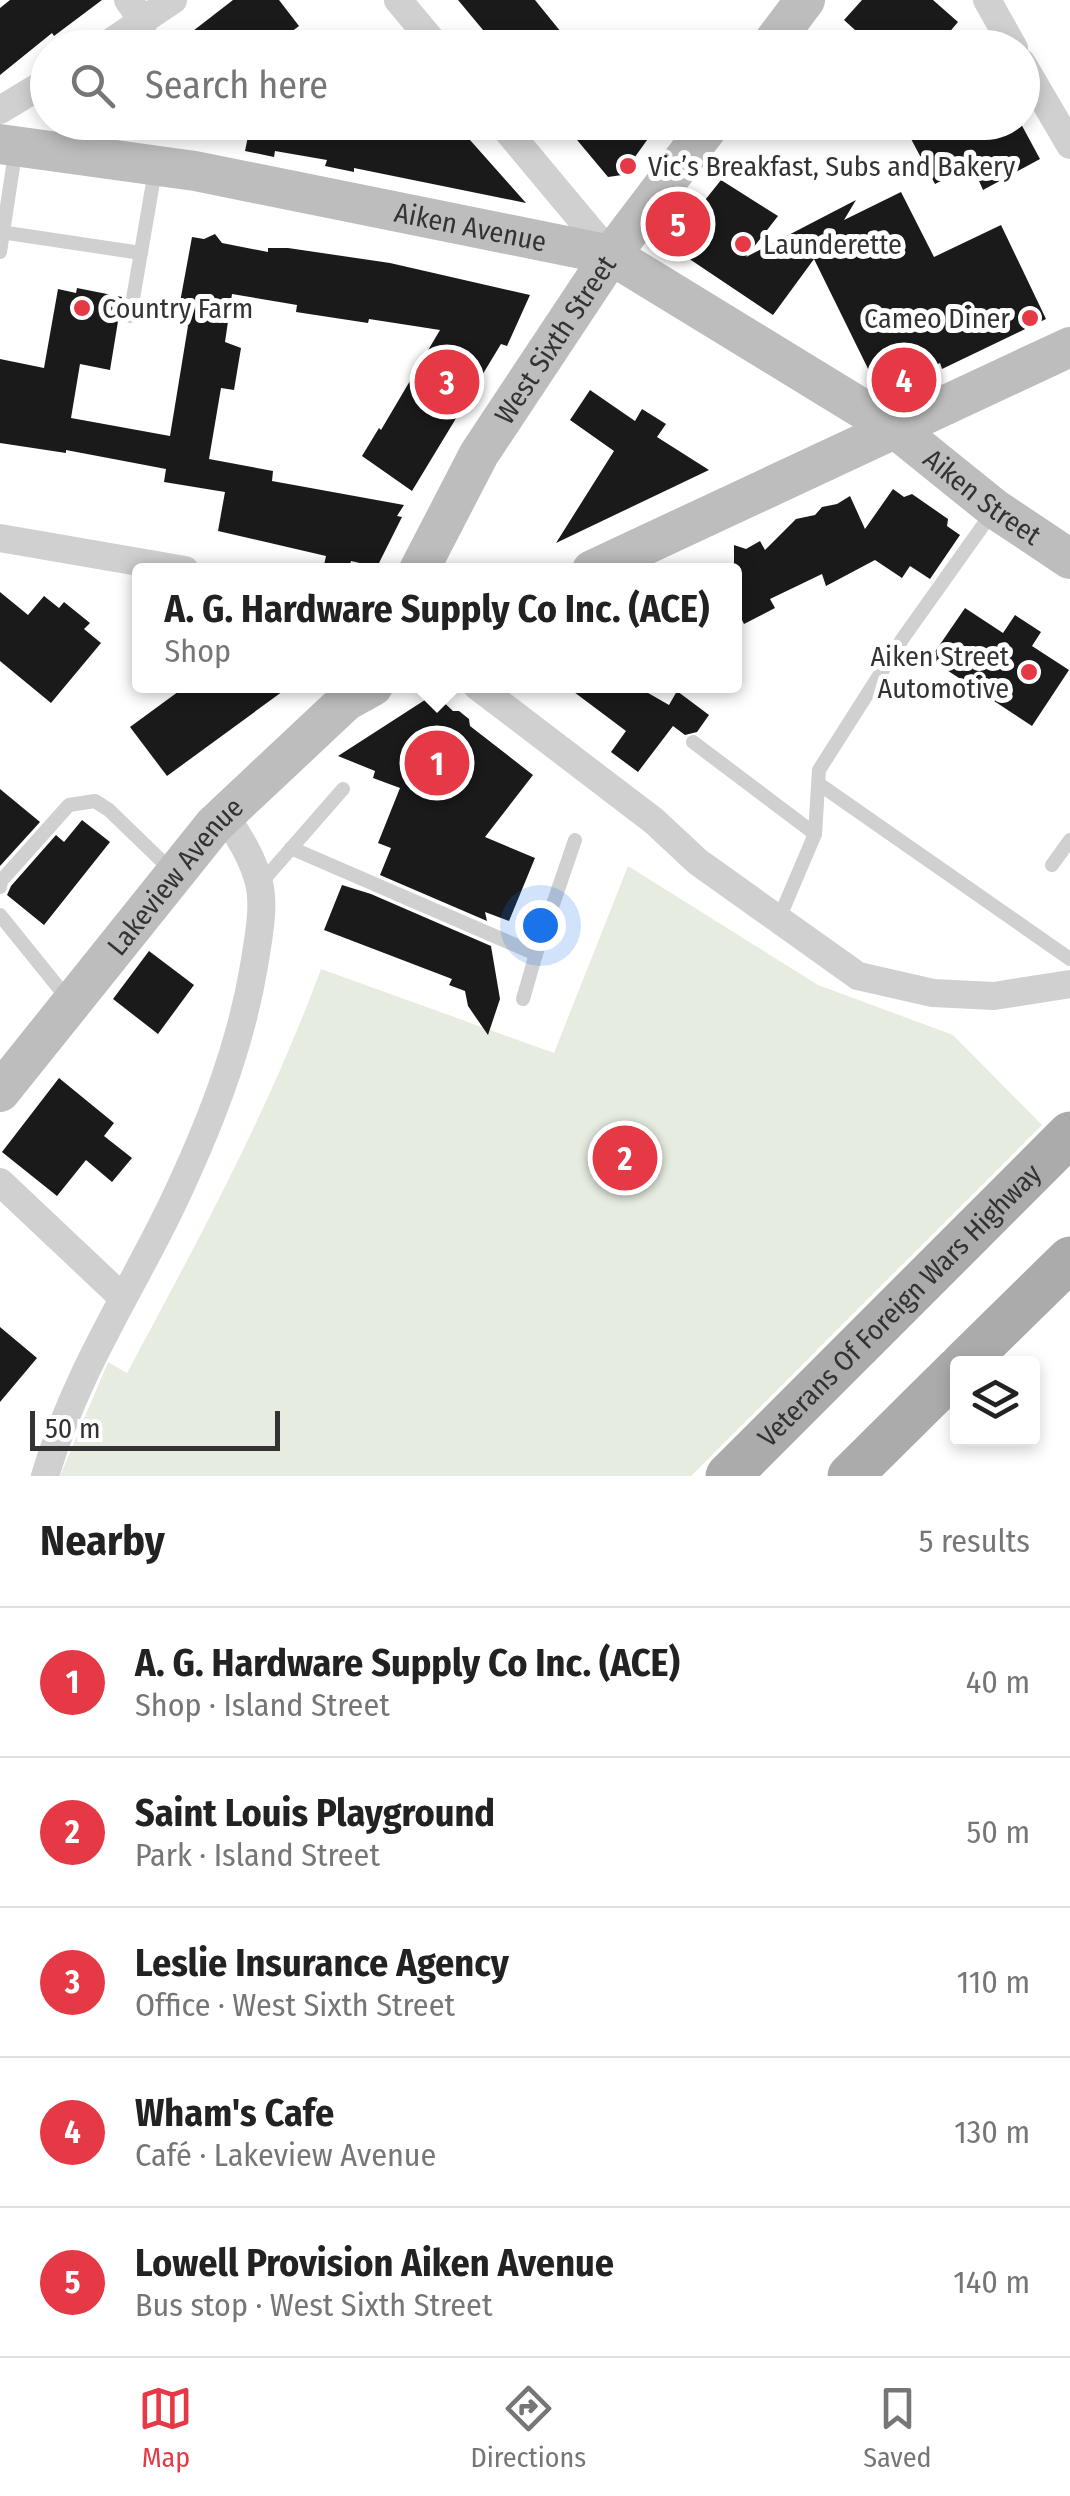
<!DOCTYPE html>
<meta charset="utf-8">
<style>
body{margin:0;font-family:"Fira Sans Condensed",sans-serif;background:#f6f6f6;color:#222}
.controls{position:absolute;right:30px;bottom:30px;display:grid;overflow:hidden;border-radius:10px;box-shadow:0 5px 15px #0003}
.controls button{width:90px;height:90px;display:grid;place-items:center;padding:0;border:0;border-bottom:2px solid #e0e0e0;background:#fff;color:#222;font:50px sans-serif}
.scale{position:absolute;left:30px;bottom:25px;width:250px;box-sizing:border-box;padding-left:10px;border:5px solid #333;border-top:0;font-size:28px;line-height:35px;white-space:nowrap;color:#333;-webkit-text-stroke:8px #fff;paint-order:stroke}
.you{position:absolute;left:540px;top:925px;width:35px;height:35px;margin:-25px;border:8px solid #fff;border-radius:50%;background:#1a73e8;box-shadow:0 0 0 15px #1a73e833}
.badge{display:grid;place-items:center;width:65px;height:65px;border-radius:50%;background:#e63946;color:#fff;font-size:32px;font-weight:700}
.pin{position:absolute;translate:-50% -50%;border:5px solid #fff;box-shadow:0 2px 10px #0006}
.popup{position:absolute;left:132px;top:563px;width:610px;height:130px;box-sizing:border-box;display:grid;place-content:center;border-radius:10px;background:#fff;filter:drop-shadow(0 2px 8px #0005);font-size:32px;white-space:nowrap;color:#767676}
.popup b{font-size:38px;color:#222}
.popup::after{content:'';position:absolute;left:50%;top:100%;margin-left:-20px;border:20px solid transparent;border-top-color:#fff}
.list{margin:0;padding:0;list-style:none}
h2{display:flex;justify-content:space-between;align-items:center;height:130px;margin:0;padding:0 40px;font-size:42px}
h2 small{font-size:32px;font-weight:400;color:#767676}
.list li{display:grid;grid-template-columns:65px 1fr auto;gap:30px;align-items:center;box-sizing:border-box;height:150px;padding:0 40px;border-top:2px solid #e0e0e0}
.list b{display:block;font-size:38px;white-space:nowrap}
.list p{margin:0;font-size:32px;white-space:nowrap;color:#767676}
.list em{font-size:32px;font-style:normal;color:#767676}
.icon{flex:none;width:55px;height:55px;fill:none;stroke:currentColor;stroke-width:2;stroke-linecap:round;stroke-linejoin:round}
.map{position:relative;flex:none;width:1070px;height:1476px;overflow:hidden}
.search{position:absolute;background:#fff;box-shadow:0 5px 15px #0003;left:30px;right:30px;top:30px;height:110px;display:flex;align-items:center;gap:25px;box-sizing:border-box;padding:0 35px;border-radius:55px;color:#767676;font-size:38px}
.sheet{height:880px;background:#fff}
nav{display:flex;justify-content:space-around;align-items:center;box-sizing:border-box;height:140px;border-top:2px solid #e0e0e0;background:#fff;font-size:28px;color:#767676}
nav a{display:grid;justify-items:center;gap:5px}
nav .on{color:#e63946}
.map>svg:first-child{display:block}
.green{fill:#e6ecdf}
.building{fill:#1a1a1a}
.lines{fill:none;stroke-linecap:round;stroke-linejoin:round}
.lane{stroke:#d0d0d0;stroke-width:14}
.street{stroke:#d0d0d0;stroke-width:28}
.secondary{stroke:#bdbdbd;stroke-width:40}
.primary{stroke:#ababab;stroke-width:45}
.poi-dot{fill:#e63946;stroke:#fff;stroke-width:4}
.labels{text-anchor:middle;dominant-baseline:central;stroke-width:10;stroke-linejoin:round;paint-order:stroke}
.poi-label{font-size:28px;fill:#333;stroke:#fff;text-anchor:start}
.street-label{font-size:28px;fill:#333;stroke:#fff}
</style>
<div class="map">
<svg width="1070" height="1476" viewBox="0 0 1070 1476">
<rect width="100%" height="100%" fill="#fff"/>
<path class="green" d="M628,866L818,985L953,1035L1042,1125L691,1476H60L108,1362L127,1373C198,1241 269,1110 321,969L554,1053Z"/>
<g class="building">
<polygon points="10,0 102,0 54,36 52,33 0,75 0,8"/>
<polygon points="233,0 279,0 299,26 270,48 171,48"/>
<polygon points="458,0 535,0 574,48 498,48"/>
<polygon points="862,0 933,0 958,22 936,48 875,48 844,20"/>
<polygon points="251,122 454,122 526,203 354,168 354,172 325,166 327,160 275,151 274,157 245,151"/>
<polygon points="562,122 660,122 622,175 608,177"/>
<polygon points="902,122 965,122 973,138 1002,122 1020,122 1040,159 983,190 972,165 935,184"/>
<polygon points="721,180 778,216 746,257 856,200 844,220 901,192 934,257 1001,225 1046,319 942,369 940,363 879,391 814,259 773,315 682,254 678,234"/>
<polygon points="215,234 222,243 268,252 268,248 288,248 390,263 530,295 507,346 501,344 412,491 362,456 379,428 381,430 440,330 369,319 368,323 296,312 297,305 232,294 225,342 241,348 234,390 221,388 209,459 273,471 272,481 404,505 397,516 402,517 377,567 351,561 349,568 324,565 326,556 218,531 225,492 164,482 166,469 66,450 66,453 0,443 0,359 44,368 58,289 76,293 77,288 122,297 110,370 80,364 71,418 170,436 188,326 176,324 192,237 204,239"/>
<polygon points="590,390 635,421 642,409 666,424 657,437 709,470 556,543 614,451 570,420"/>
<polygon points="893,489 904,497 912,494 948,519 947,526 960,535 930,579 910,566 902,578 875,560 826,586 822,574 770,599 775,608 744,624 734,604 734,545 746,549 760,541 765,550 796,519 815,515 822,507 837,504 850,496 865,529"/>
<polygon points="0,592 28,615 44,596 59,608 64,602 90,623 84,629 101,643 51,703 0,661"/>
<polygon points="965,608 1003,633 1015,615 1041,632 1032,646 1069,670 1032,726 930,659"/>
<polygon points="186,686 290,686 167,776 130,727"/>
<polygon points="566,686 636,686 669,705 677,691 709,715 697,732 685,735 673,726 638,772 611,752 626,731"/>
<polygon points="428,698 439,698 453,711 459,711 469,719 470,726 533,775 485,837 535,858 509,921 485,912 487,921 380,875 391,848 378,843 400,788 373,778 375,771 338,756"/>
<polygon points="0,789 40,822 0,866"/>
<polygon points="82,820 110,842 44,925 7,895 11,886 56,835 64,842"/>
<polygon points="342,885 371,894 491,946 500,999 488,1035 468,1006 465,991 449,985 452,979 324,930"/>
<polygon points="149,951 194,985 158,1034 113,999"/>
<polygon points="59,1078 114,1123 104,1136 132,1158 112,1182 86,1160 57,1196 2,1152"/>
<polygon points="0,1327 37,1358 0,1402"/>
</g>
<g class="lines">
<g class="lane">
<polyline points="0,232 141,253"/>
<polyline points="0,252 16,147"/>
<polyline points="130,316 155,171"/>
<polyline points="693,742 815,834"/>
<polyline points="819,784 1070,959"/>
<polyline points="291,848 536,954 575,840"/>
<polyline points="1052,865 1070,840"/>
<polyline points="260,884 343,789"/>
<polyline points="0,887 1,881 69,805 95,801 109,810 172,871"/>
<polyline points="0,915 67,998"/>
<polyline points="778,921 815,834 819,770 903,638 994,510"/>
<polyline points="523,999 536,954"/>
</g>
<g class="street">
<polyline points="128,0 144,22"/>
<polyline points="398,0 438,48"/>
<polyline points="987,0 1014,48"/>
<polyline points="102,48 173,0"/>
<polyline points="1022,63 1070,145"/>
<polyline points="0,110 48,81"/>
<polyline points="500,122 611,255"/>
<polyline points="0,538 185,570"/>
<polyline points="477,686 654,821 698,862 858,976 933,993 994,996 1070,984"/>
<polyline points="0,1182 123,1298"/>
<path d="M45,1476C75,1375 125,1301 170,1209C207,1132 240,1050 254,966C258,940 265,908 259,883C253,858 239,837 225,815"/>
</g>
<g class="secondary">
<polyline points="769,48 805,0"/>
<path id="s1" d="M0,144L195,171L611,255L897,430L995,509L1070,559"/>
<path id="s2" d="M419,570L479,454L611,255L712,122"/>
<polyline points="592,570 1070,347"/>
<path id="s3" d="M0,1092L214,825L346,701L373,686"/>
</g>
<g class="primary">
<polyline points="963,1364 1070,1259"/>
<path id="s4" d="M728,1476L1070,1134"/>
<polyline points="850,1476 958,1369"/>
</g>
</g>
<g class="poi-dot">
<circle cx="628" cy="166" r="10"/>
<circle cx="743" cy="244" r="10"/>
<circle cx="82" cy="308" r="10"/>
<circle cx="1030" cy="318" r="10"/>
<circle cx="1029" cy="672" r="10"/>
</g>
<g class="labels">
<g class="poi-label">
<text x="648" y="166">Vic’s Breakfast, Subs and Bakery</text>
<text x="763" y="244">Launderette</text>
<text x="102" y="308">Country Farm</text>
<text x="1010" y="318" text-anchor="end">Cameo Diner</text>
<text x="1009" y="656" text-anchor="end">Aiken Street<tspan x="1009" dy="32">Automotive</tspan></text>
</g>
<g class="street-label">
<text stroke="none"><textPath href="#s1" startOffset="478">Aiken Avenue</textPath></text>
<text stroke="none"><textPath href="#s2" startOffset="268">West Sixth Street</textPath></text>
<text stroke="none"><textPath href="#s1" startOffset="1065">Aiken Street</textPath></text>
<text stroke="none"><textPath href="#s3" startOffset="278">Lakeview Avenue</textPath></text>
<text stroke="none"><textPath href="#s4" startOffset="242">Veterans Of Foreign Wars Highway</textPath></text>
</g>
</g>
</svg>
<div class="controls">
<button><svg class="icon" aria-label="layers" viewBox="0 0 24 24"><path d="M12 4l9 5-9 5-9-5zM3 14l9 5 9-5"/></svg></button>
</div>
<div class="scale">50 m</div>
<div class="you"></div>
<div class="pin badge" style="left:437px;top:763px">1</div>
<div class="popup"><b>A. G. Hardware Supply Co Inc. (ACE)</b>Shop</div>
<div class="pin badge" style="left:625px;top:1158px">2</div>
<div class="pin badge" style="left:447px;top:382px">3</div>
<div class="pin badge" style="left:904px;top:380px">4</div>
<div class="pin badge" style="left:678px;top:224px">5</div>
<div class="search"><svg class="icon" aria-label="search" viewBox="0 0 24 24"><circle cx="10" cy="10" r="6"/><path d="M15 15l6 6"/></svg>Search here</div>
</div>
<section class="sheet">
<h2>Nearby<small>5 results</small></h2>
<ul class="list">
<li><span class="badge">1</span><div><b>A. G. Hardware Supply Co Inc. (ACE)</b><p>Shop · Island Street</p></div><em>40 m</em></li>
<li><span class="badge">2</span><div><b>Saint Louis Playground</b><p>Park · Island Street</p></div><em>50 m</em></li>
<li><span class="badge">3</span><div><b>Leslie Insurance Agency</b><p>Office · West Sixth Street</p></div><em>110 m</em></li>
<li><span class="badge">4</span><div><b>Wham's Cafe</b><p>Café · Lakeview Avenue</p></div><em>130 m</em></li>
<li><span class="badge">5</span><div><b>Lowell Provision Aiken Avenue</b><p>Bus stop · West Sixth Street</p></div><em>140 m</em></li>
</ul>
</section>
<nav>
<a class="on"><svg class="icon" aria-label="map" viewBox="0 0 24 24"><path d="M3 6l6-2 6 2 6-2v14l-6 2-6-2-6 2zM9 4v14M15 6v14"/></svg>Map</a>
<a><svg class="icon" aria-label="directions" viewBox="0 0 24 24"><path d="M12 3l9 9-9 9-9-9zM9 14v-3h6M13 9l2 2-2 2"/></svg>Directions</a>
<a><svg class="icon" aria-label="saved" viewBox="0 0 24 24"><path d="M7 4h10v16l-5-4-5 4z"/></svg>Saved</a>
</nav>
